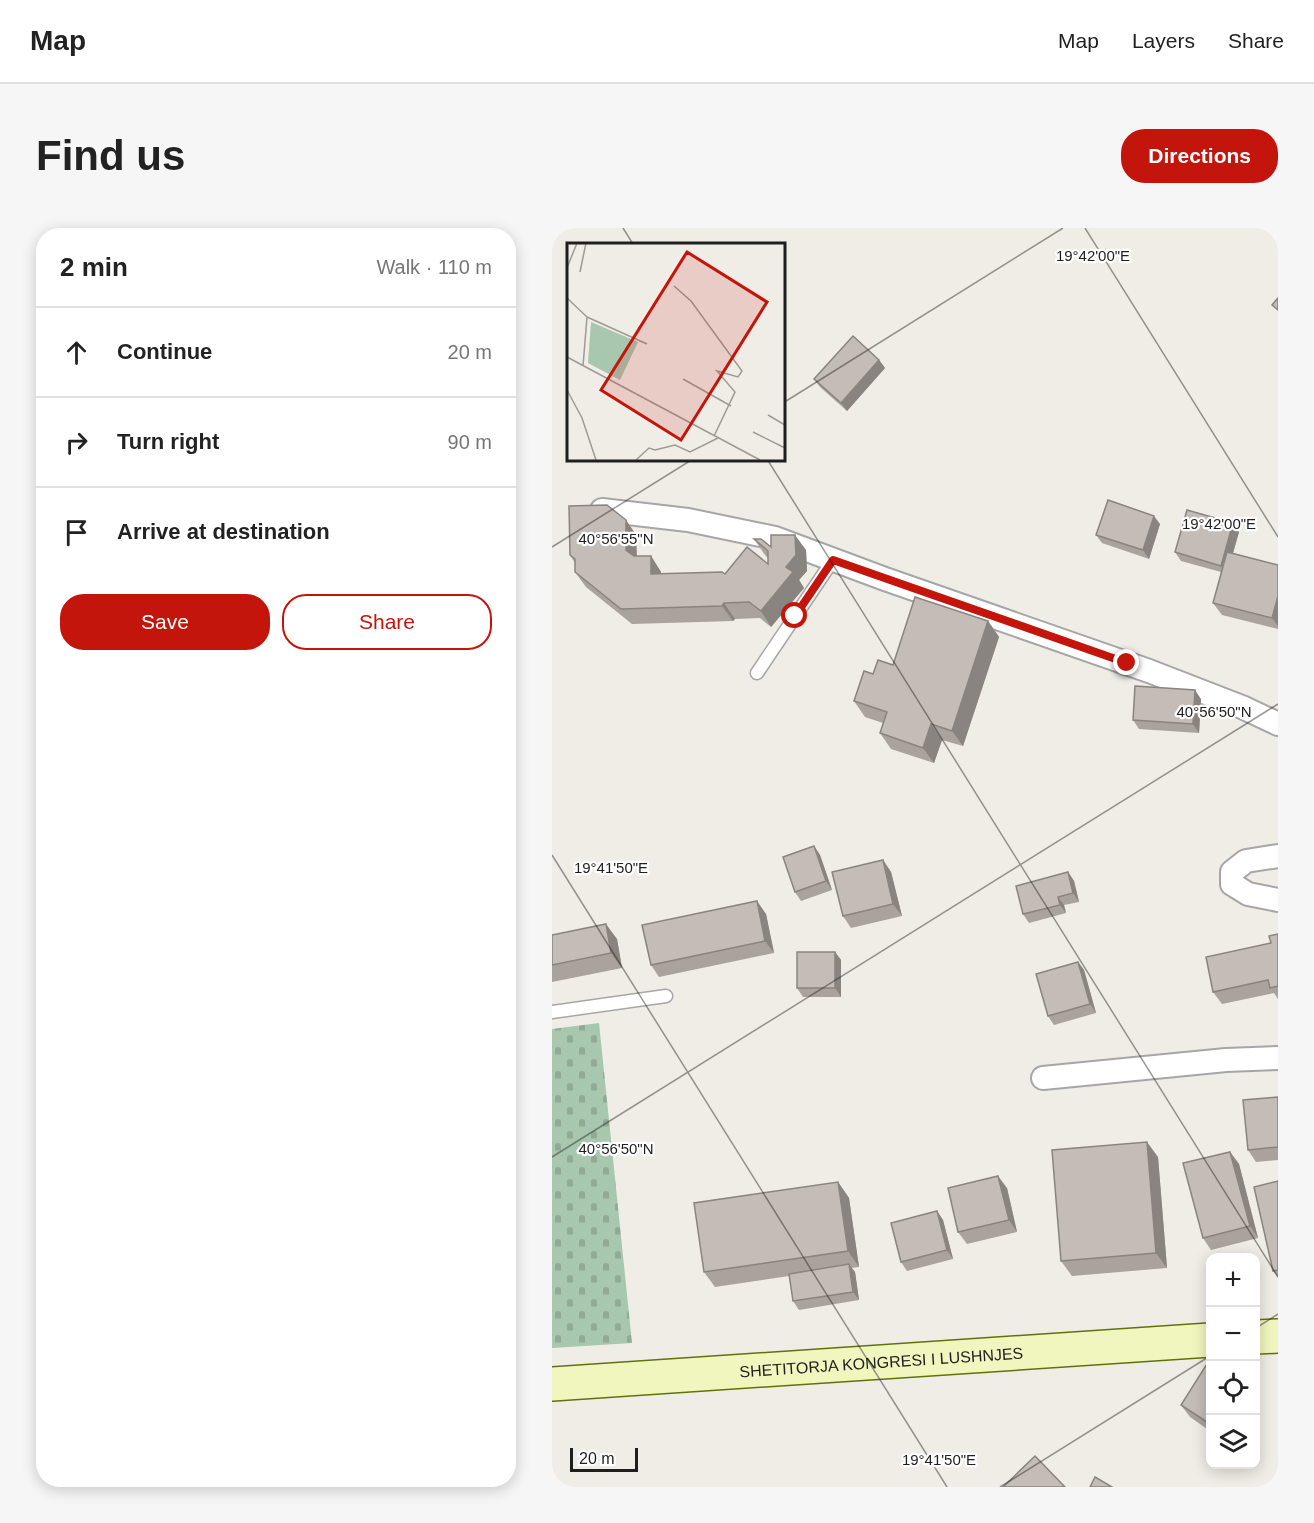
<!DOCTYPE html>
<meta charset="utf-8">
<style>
body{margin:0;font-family:Helvetica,sans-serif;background:#f6f6f6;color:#222}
.controls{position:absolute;right:18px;bottom:18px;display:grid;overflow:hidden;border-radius:12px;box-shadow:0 3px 15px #0003}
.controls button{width:54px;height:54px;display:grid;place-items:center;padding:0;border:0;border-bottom:2px solid #e0e0e0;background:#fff;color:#222;font:30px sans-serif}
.scale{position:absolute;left:18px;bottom:15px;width:68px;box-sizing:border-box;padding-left:6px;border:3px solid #1f1f1f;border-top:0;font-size:16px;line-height:21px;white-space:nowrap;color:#1f1f1f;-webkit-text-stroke:4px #fff;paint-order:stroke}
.stop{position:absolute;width:18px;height:18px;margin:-14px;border:4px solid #c3150b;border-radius:50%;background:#fff}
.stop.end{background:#c3150b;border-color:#fff;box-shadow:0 2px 6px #0008}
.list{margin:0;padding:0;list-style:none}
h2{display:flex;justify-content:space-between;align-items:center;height:78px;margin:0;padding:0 24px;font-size:26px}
h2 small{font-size:20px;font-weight:400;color:#767676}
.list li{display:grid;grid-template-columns:39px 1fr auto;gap:18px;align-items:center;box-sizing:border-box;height:90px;padding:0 24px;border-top:2px solid #e0e0e0}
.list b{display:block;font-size:22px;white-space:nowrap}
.list em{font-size:20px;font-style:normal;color:#767676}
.actions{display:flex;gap:12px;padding:18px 24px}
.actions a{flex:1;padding:14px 0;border:2px solid #c3150b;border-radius:24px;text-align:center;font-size:21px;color:#c3150b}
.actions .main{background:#c3150b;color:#fff}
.icon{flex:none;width:33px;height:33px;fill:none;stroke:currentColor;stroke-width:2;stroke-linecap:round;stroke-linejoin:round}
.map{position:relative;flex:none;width:726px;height:1259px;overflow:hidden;border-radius:24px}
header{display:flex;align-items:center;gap:36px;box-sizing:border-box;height:84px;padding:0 30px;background:#fff;border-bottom:2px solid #e0e0e0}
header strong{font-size:28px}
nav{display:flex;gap:33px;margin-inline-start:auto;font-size:21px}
.intro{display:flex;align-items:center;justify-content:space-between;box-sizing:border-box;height:144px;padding:0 36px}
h1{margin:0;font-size:42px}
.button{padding:15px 27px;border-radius:24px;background:#c3150b;color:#fff;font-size:21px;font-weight:700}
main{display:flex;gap:36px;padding:0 36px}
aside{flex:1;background:#fff;border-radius:24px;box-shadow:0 3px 15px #0003}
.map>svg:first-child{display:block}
.cemetery{fill:url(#cemetery-stones)}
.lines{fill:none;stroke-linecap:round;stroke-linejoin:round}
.service-casing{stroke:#a6a6a6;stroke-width:15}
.minor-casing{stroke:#a6a6a6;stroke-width:26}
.secondary-casing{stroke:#61720b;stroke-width:36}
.service{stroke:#fff;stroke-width:12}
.minor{stroke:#fff;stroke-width:22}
.secondary{stroke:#f0f6bd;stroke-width:33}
.wall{fill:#a9a29d}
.shaded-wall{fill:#89847f}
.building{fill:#c4bcb6;stroke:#89847f;stroke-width:1.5}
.route{stroke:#c3150b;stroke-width:8}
.ticks{fill:none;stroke:#1f1f1f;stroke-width:1.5;stroke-opacity:0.45}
.labels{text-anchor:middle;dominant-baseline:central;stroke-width:4.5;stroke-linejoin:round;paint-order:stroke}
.street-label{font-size:16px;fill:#1f1f1f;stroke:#fff}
.inset-road{fill:none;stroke:#9c9b96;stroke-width:1.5}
.view{fill:#c3150b;fill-opacity:0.15;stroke:#c3150b;stroke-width:3}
.inset-edge{fill:none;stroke:#1f1f1f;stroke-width:3}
.ticks-label{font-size:15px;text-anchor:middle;fill:#1f1f1f;stroke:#fff;stroke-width:4.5;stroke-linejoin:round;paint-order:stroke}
</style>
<header>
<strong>Map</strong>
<nav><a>Map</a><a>Layers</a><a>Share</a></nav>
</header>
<div class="intro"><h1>Find us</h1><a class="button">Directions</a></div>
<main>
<aside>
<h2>2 min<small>Walk · 110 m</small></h2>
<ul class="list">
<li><svg class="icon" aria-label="ahead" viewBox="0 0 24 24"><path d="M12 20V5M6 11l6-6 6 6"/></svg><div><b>Continue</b></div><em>20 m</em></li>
<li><svg class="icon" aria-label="right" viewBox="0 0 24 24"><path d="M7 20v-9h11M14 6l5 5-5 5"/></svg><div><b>Turn right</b></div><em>90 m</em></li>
<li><svg class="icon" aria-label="arrive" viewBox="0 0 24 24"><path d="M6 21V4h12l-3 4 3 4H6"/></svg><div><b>Arrive at destination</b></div></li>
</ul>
<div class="actions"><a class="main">Save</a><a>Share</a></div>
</aside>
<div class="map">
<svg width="726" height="1259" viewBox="0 0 726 1259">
<defs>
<pattern id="cemetery-stones" width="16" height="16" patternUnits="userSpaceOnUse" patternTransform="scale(1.5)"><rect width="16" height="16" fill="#a8c7af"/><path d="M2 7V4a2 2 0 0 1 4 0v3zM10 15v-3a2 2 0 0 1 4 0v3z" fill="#90aa96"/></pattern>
</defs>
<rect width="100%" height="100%" fill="#efede6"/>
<polygon class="cemetery" points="47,795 80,1115 0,1120 0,801"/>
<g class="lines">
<g class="service-casing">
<g id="service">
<polyline points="205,445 281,332"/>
<polyline points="0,784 114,768"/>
</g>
</g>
<g class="minor-casing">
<g id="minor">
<polyline points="50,282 136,292 223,310 333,351 597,443 690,479 726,496"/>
<polyline points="726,628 694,633 680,644 680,656 696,666 726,672"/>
<polyline points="491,850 674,832 726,830"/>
</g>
</g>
<g class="secondary-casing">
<g id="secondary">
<polyline points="704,1109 726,1108"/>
<path id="s1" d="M0,1156L658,1112"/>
</g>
</g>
<use href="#service" class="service"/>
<use href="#minor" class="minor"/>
<use href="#secondary" class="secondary"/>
</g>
<g class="wall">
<polygon points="327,132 333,140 295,183 268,159 262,151"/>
<polygon points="74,292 84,307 85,328 99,328 109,344 109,345 173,346 216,336 216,330 213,327 202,311 219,319 254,322 255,343 247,352 252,360 219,399 208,390 183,391 181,393 80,396 34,359 23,344 23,335 18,327"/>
<polygon points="608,296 597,331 550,315 544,307"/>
<polygon points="687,304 681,325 726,337 726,401 670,387 661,375 669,344 629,333 623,324"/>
<polygon points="436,393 447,409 411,518 390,512 382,535 339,521 328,505 331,495 313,489 302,473 321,446"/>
<polygon points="649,471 647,505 587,501 581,492"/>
<polygon points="262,618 268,627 280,662 249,673 243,664"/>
<polygon points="331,632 339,644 350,688 299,700 291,688"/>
<polygon points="516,644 522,653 527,674 512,677 514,685 477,695 471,686"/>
<polygon points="214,686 222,725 107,749 99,737"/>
<polygon points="726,706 726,771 722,765 670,776 661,764 719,715"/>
<polygon points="0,707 65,711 70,740 0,754"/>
<polygon points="283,724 289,732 289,769 251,769 245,760"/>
<polygon points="526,734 532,742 544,785 502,797 496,788"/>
<polygon points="726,869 726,932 704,934 696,922"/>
<polygon points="678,924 687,936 706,1010 659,1022 651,1010"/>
<polygon points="606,929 615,1040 520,1048 509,1033"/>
<polygon points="286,954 297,970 307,1039 299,1040 303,1044 307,1072 247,1082 241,1073 237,1048 163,1059 152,1044"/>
<polygon points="455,960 465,1004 415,1016 406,1004"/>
<polygon points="385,983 391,992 401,1031 355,1043 349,1034"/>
<polygon points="726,1042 726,1049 721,1043"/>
<polygon points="658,1131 658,1203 638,1189 629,1177"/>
</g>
<g class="shaded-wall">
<polygon points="327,132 333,140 295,183 289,175"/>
<polygon points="602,288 608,296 597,331 591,322"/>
<polygon points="74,292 84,307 85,338 74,322"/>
<polygon points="681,295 687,304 675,346 669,338"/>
<polygon points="243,307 254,322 255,343 247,352 252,360 219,399 209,383"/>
<polygon points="99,328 109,344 110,361 99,346"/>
<polygon points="726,368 726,398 720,390"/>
<polygon points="172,375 183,391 181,393 170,378"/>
<polygon points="436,393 447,409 411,518 400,503"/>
<polygon points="643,462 649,471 647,505 641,496"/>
<polygon points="379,496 390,512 382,535 371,520"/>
<polygon points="262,618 268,627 280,662 274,653"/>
<polygon points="331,632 339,644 350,688 341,676"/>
<polygon points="516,644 522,653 527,674 521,665"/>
<polygon points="506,669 512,677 514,685 508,677"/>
<polygon points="205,673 214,686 222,725 213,713"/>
<polygon points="54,696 65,711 70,740 59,725"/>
<polygon points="283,724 289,732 289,769 283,760"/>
<polygon points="526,734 532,742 544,785 538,776"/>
<polygon points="595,914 606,929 615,1040 604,1025"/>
<polygon points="678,924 687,936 706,1010 698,998"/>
<polygon points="446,948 455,960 465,1004 457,992"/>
<polygon points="286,954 297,970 307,1039 296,1023"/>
<polygon points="385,983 391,992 401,1031 395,1022"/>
<polygon points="297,1036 303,1044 307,1072 301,1064"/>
<polygon points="704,1148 708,1155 704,1161"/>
</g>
<g class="building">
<polygon points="726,70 726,82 720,77"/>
<polygon points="301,108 327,132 289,175 262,151"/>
<polygon points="556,272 602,288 591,322 544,307"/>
<polygon points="55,277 74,292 74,322 82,328 99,328 99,346 170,344 173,346 195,319 216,336 216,323 202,311 209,311 219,319 219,307 243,307 244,327 234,339 241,344 209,383 197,374 172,375 170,378 69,381 23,344 23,331 18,327 17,278"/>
<polygon points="635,282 681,295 669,338 623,324"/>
<polygon points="675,324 726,337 726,368 720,390 661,375"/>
<polygon points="363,369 436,393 400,503 379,496 371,520 328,505 335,484 302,473 312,443 321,446 326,432 341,437"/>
<polygon points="583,458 643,462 641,496 581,492"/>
<polygon points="262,618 274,653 243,664 231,629"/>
<polygon points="331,632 341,676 291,688 280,644"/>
<polygon points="516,644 521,665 506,669 508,677 471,686 464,658"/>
<polygon points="205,673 213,713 99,737 90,697"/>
<polygon points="54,696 59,725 0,737 0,707"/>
<polygon points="726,706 726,758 718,760 716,752 661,764 654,729 719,715 717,708"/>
<rect x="245" y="724" width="38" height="36"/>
<polygon points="526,734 538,776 496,788 484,746"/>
<polygon points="726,869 726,919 696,922 691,872"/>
<polygon points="595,914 604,1025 509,1033 500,922"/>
<polygon points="678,924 698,998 651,1010 631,935"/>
<polygon points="446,948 457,992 406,1004 396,960"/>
<polygon points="726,953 726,1042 721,1043 702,959"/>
<polygon points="286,954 296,1023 152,1044 142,975"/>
<polygon points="385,983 395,1022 349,1034 339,995"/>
<polygon points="297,1036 301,1064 241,1073 237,1046"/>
<polygon points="658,1131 658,1196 629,1177"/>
<polygon points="483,1228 513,1259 451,1259"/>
<polygon points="543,1249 560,1259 538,1259"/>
</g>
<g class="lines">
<polyline class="route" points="243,388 281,332 575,435"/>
</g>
<path class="ticks" d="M71,0L81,16M533,0L726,309M231,175L511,0M215,231L726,1049M0,319L141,231M0,627L395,1259M0,929L726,476M704,1100L726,1086M448,1259L658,1128"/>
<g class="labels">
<g class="street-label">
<text stroke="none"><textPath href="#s1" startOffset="330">SHETITORJA KONGRESI I LUSHNJES</textPath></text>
</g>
</g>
<g transform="translate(15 15)">
<rect width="218" height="218" fill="#efede6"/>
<path d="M24,79L71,99L53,137L21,120Z" fill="#a8c7af"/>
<path class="inset-road" d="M0,25L10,0M13,29L19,0M107,43L124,58L175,128L171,134L150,128L168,149L147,193M0,55L20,74L16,123M20,74L80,101M0,114L193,217M116,136L164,163M0,147L15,175L29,217M201,172L218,182M186,189L218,205M69,217L82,205L88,207L108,202L123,209L151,195"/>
<path class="view" d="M120,9L200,59L114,197L34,147Z"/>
<rect width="218" height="218" class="inset-edge"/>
</g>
<g class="ticks-label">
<text x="541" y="33">19°42'00"E</text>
<text x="667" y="301">19°42'00"E</text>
<text x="64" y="316">40°56'55"N</text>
<text x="662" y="489">40°56'50"N</text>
<text x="59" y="645">19°41'50"E</text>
<text x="64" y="926">40°56'50"N</text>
<text x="387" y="1237">19°41'50"E</text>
</g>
</svg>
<div class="controls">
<button>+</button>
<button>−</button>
<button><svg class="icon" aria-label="locate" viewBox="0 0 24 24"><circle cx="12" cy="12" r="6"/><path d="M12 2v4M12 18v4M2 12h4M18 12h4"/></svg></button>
<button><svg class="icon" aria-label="layers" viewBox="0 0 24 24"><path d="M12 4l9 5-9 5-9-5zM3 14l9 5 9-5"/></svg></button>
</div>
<div class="scale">20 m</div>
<div class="stop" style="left:243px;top:388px"></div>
<div class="stop end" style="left:575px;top:435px"></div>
</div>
</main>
